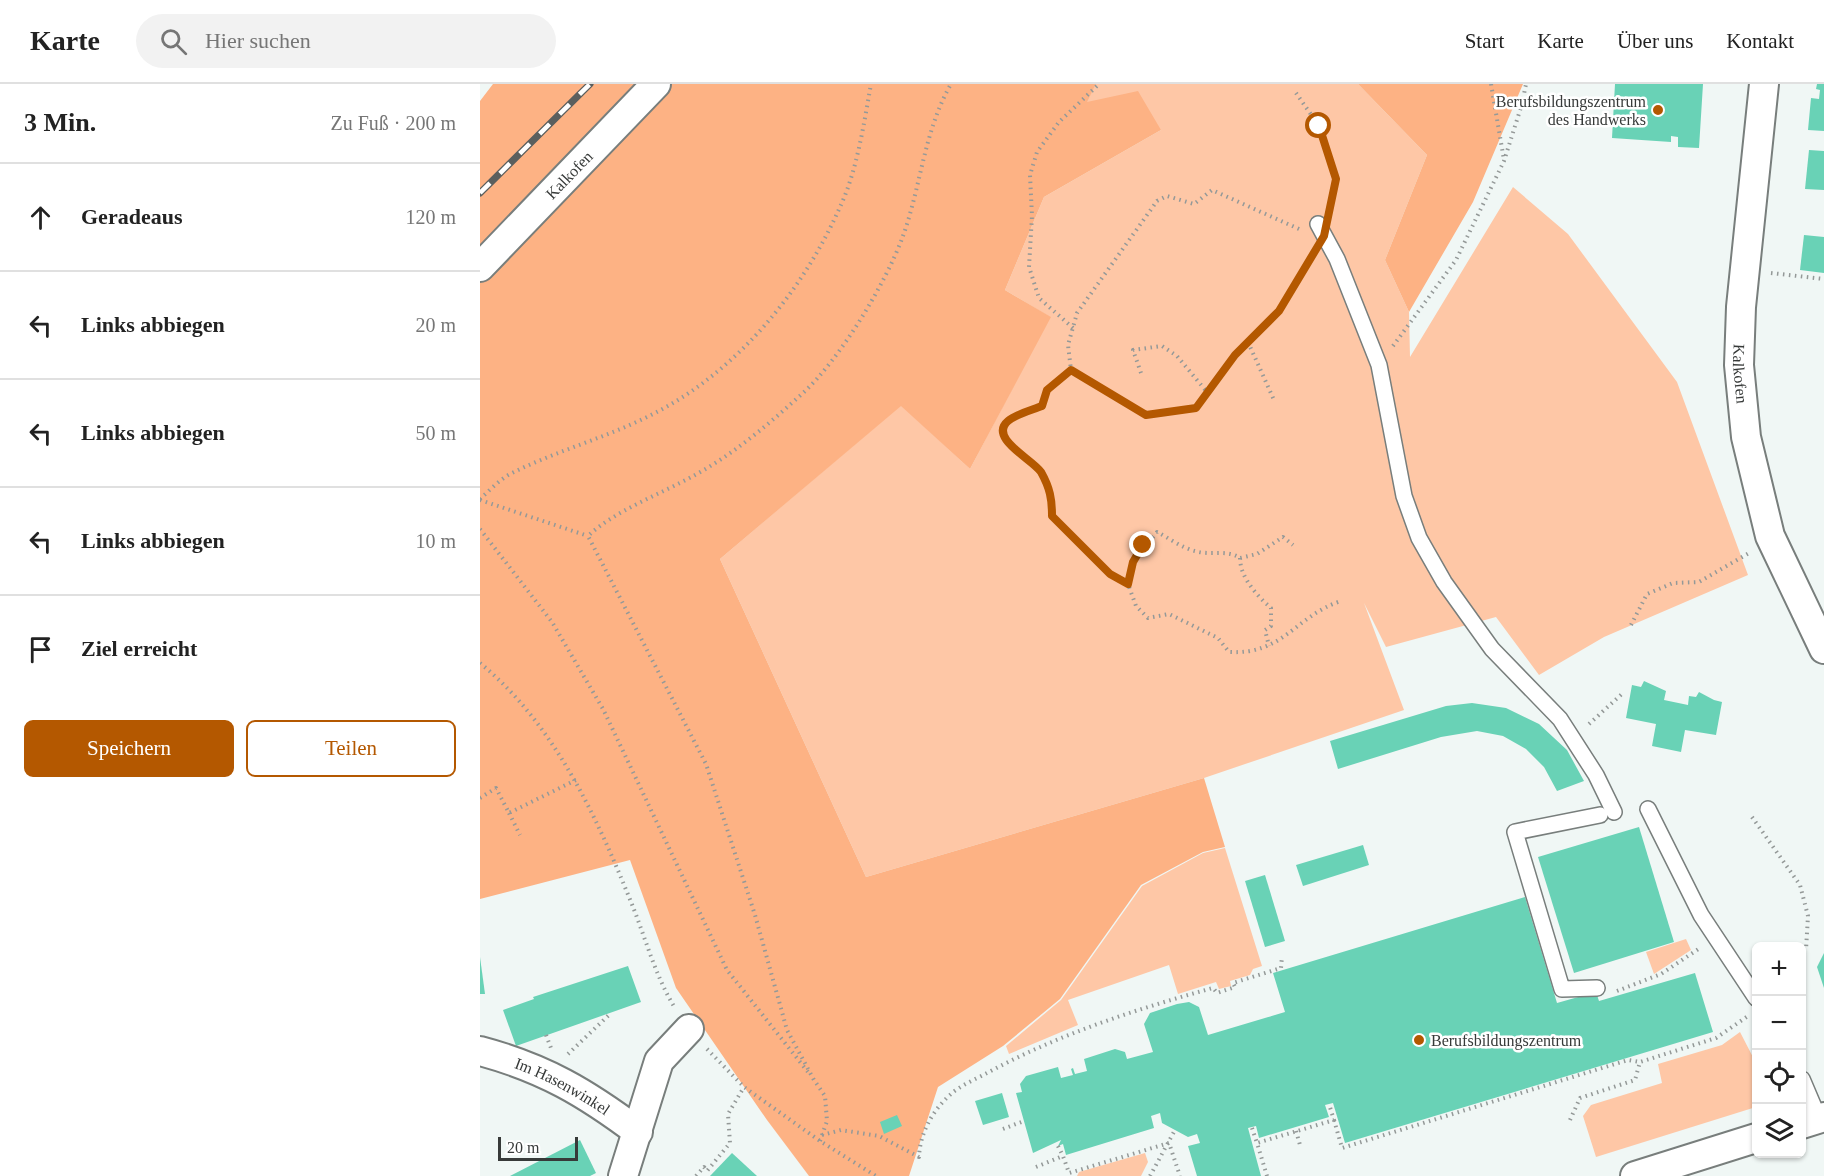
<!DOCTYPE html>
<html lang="de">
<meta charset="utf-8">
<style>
body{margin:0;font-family:Georgia,serif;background:#f2f2f2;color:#222}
.controls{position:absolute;right:18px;bottom:18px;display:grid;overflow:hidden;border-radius:9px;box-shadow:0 2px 4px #0004}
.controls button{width:54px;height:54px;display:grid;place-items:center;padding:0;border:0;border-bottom:2px solid #e0e0e0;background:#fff;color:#222;font:30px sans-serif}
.scale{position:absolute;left:18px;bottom:15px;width:80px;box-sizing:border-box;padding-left:6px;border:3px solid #373a39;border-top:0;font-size:16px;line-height:21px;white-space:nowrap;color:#373a39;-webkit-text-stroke:4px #fff;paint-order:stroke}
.stop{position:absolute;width:18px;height:18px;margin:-14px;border:4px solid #b45800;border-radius:50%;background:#fff}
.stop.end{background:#b45800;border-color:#fff;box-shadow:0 2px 6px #0008}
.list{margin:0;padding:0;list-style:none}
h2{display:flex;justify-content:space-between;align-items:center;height:78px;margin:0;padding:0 24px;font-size:26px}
h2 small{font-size:20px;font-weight:400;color:#767676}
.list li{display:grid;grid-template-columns:39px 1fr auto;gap:18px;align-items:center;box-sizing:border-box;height:108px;padding:0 24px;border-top:2px solid #e0e0e0}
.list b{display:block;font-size:22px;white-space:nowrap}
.list em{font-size:20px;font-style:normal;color:#767676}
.actions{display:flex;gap:12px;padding:18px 24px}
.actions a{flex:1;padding:14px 0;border:2px solid #b45800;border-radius:9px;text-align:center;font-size:21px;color:#b45800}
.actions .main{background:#b45800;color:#fff}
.icon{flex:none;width:33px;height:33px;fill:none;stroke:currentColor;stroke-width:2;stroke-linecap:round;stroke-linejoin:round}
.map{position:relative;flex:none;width:1344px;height:1092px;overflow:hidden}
header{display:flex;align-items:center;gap:36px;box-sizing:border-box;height:84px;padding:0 30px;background:#fff;border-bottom:2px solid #e0e0e0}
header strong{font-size:28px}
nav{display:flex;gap:33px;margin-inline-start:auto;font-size:21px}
.search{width:420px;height:54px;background:#f2f2f2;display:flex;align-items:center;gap:15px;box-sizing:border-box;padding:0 21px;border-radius:33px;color:#767676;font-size:22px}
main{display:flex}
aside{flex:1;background:#fff}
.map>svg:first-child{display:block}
.green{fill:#fec7a6}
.forest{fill:#fdb284}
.building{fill:#69d2b6}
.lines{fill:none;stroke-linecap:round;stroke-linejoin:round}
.service-casing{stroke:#787e7c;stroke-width:18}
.minor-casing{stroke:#787e7c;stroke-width:32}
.path{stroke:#949998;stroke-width:4;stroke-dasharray:1.5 4.5;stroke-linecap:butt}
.service{stroke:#fff;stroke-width:15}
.minor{stroke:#fff;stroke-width:28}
.rail-casing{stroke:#5b5f5e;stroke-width:7}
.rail{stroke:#fff;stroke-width:4.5;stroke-dasharray:14;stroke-linecap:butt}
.route{stroke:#b45800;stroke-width:8}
.poi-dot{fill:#b45800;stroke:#fff;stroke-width:2}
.labels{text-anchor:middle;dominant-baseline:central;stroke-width:5;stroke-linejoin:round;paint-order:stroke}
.poi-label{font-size:16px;fill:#373a39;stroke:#fff;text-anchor:end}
.street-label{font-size:16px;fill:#373a39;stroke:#fff}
</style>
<header>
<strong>Karte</strong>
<div class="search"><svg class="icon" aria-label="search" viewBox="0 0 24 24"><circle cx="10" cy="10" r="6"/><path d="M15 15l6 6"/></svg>Hier suchen</div>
<nav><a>Start</a><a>Karte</a><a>Über uns</a><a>Kontakt</a></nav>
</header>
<main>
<aside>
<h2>3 Min.<small>Zu Fuß · 200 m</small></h2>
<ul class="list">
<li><svg class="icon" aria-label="ahead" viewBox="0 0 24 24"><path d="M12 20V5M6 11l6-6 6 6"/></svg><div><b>Geradeaus</b></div><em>120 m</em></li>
<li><svg class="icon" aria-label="left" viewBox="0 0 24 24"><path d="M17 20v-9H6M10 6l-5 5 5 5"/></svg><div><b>Links abbiegen</b></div><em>20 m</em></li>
<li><svg class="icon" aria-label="left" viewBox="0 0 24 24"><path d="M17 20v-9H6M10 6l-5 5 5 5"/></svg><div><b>Links abbiegen</b></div><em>50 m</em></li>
<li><svg class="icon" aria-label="left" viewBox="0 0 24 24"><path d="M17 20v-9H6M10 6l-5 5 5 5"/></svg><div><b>Links abbiegen</b></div><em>10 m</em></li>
<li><svg class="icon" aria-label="arrive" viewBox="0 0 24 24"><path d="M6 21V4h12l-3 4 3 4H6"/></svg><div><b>Ziel erreicht</b></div></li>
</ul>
<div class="actions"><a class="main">Speichern</a><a>Teilen</a></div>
</aside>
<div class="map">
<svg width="1344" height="1092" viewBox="0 0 1344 1092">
<rect width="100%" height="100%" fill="#f0f7f5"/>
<g class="green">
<polygon points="616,0 878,0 947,71 905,176 929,228 930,273 1033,103 1088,150 1197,298 1268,491 1124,553 1059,591 1016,533 906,563 884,519 924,626 724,694 386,793 240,475 421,321 490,385 570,233 525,206 564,113 681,46 606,18"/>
<polygon points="745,764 782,882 773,885 770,891 750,897 751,902 739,905 736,898 698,910 689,881 588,916 598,941 529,970 526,962 581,916 662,802 723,769"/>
<polygon points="1206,855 1211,866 1174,890 1166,868"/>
<polygon points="1260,948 1276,979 1276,1023 1116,1073 1103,1032 1111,1021 1182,999 1178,980 1242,961"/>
<polygon points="665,1069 668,1078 661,1092 597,1092 599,1088"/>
</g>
<g class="forest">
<polygon points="13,0 616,0 607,18 658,7 681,46 564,113 525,206 571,233 490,385 421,322 240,475 386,793 724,694 745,763 723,768 661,801 580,915 523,962 458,1003 429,1092 329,1092 287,1036 196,904 150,776 0,815 0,17"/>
<polygon points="878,0 1043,0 993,118 929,228 905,176 947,71"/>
</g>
<g class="building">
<polygon points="1135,0 1223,0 1219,64 1198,63 1198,53 1191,52 1191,58 1132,54"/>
<polygon points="1337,0 1344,0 1344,47 1328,46 1331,14 1339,15 1340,6 1336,5"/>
<polygon points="1329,66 1344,67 1344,106 1325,105"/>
<polygon points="1324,151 1344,153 1344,189 1320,186"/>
<polygon points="1164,597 1186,607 1184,616 1208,621 1209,612 1216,613 1219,608 1234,616 1242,618 1236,651 1205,646 1201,668 1172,662 1176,640 1146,634 1152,601 1161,603"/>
<polygon points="992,619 1026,624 1059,640 1087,666 1104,697 1077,707 1064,683 1046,665 1023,652 997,647 961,653 858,685 850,657 966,622"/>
<polygon points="1159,743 1194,858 1094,889 1058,773"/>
<polygon points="883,761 889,781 823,802 816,781"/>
<polygon points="785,791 805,857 785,863 765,797"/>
<polygon points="1045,813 1077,919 1116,908 1119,917 1215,889 1233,948 865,1059 853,1019 845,1021 849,1033 779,1054 776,1042 768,1044 781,1092 717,1092 708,1062 720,1059 717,1050 708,1053 682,1039 680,1029 671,1032 674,1044 586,1071 583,1060 578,1062 581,1056 553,1069 536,1009 542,1008 540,1000 546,992 578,983 581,994 593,991 591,985 593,984 595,990 607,987 604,975 635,965 645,968 647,975 673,968 664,940 670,929 697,920 709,918 719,923 728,951 805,928 793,889"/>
<polygon points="1344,869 1344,904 1337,883"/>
<polygon points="0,873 5,910 0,910"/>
<polygon points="148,882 161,918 36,962 23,926 54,915 53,913"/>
<polygon points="522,1009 529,1033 503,1041 495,1017"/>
<polygon points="417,1031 422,1042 404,1050 400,1038"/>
<polygon points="100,1056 116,1089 110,1092 30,1092"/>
<polygon points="252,1069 277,1092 230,1092"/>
</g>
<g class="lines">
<g class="service-casing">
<g id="service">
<polyline points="838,140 857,175 899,281 924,412 939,454 964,498 1012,565 1080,635 1116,691 1134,728"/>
<polyline points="1168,725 1221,831 1276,914"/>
<polyline points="1117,904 1082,905 1035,748 1120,731"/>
<polyline points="1322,995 1339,1035"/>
</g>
</g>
<g class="minor-casing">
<g id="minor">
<path id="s1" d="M1284,0L1261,223L1259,281L1266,353L1290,452L1344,565"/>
<path id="s2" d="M0,183L176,0"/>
<path id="s3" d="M0,967C64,984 106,1009 158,1048"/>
<polyline points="1322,1040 1344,1033"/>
<polyline points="143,1092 179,977 209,945"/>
<polyline points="1155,1092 1276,1054"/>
</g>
</g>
<g class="path">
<polyline points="1011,0 1024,76"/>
<polyline points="816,9 839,42 856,95 850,124"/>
<polyline points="1042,20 1098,18"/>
<polyline points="819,145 732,106 714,120 687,112 677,117 597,229 588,261 591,286 666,331 716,324 755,271 799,227 832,170"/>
<polyline points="1291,189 1344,195"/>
<polyline points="593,244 559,214 549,183 552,132 550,91 557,68 579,38 619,0"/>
<polyline points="768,258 794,316"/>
<polyline points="913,262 976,176 1024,77 1042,20 1046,0"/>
<path d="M591,286L567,306L562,322C552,326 536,330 528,337C508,354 552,375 561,388C570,404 572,415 572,432L630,490L648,500L656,522L668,534L689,530L738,554L749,568C804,571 815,532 861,517"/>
<polyline points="661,289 653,266 682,262 697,272 727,308"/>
<path d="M0,415C10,406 20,395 32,389C78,366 129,353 175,329C257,287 323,207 360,123C377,87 384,39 391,0"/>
<polyline points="0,416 108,452"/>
<polyline points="0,445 72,538 123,625 247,886 328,988"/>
<path d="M760,474C760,493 777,512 791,524V542L785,546L789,562"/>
<path d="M648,500L653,478L677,448C689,454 702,464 715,467C730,472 747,465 760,474L777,470L803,453L813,461"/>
<polyline points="1151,541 1167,510 1193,499 1219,498 1269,469"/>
<path d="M0,579C74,640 116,731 151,818C165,852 175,892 195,924"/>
<polyline points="1109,640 1144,608"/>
<polyline points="0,714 16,704 29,729 96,696"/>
<polyline points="29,729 40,751"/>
<polyline points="1272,733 1320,801 1328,832 1326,866"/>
<polyline points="1137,907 1181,890 1220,864"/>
<polyline points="66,951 71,964"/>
<polyline points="227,965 264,1003 340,1057 396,1092"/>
<polyline points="88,970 131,929"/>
<polyline points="854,1036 862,1064 1148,976 1160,978"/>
<polyline points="1090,1036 1100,1014 1155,996 1160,978 1236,954 1268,932"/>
<polyline points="772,1044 777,1059"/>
<polyline points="523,1045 544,1037"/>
<polyline points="816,1047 820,1061"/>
<path d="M342,1051L361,1046L399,1052L439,1073C440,1048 453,1026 471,1010C481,1001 496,995 507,989C577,951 656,925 733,904L737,909L755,903L753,899L801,884L802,872"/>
<path d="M340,1057L347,1037L345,1012L334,996L307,946L275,831L226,680L108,452C134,427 181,410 215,391C255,369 289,340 323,309C360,275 406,199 423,152C441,102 444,47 471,0"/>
<polyline points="578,1062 583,1072"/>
<polyline points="556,1083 583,1072 589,1089 689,1059 700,1092"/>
<polyline points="216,1092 224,1083 227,1087 250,1059 248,1030 264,1003"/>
<polyline points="670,1092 695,1046"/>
<polyline points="787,1092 777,1059 854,1036 849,1020"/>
</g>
<use href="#service" class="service"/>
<use href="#minor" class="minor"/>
<g class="rail-casing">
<polyline id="rail" points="0,109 110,0"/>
</g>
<use href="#rail" class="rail"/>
</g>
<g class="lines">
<path class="route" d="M663,461L653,478L648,500L630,490L572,432C572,415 570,404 561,388C552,375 508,354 528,337C536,330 552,326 562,322L567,306L591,286L666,331L716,324L755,271L799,227L844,152L856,95L839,42"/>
</g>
<g class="poi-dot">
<circle cx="1178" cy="26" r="6"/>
<circle cx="939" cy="956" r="6"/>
</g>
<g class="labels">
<g class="poi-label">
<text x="1166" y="17">Berufsbildungszentrum<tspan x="1166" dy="18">des Handwerks</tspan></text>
<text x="951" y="956" text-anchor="start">Berufsbildungszentrum</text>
</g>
<g class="street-label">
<text stroke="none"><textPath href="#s2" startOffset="128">Kalkofen</textPath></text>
<text stroke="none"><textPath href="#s1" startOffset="291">Kalkofen</textPath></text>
<text stroke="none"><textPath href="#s3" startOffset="90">Im Hasenwinkel</textPath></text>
</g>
</g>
</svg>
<div class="controls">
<button>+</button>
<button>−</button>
<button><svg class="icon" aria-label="locate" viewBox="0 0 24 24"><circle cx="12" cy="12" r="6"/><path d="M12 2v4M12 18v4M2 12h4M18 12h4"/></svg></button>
<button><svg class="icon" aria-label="layers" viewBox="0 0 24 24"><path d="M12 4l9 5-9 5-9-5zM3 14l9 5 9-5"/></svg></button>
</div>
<div class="scale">20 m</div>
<div class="stop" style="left:839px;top:42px"></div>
<div class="stop end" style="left:663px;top:461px"></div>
</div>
</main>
